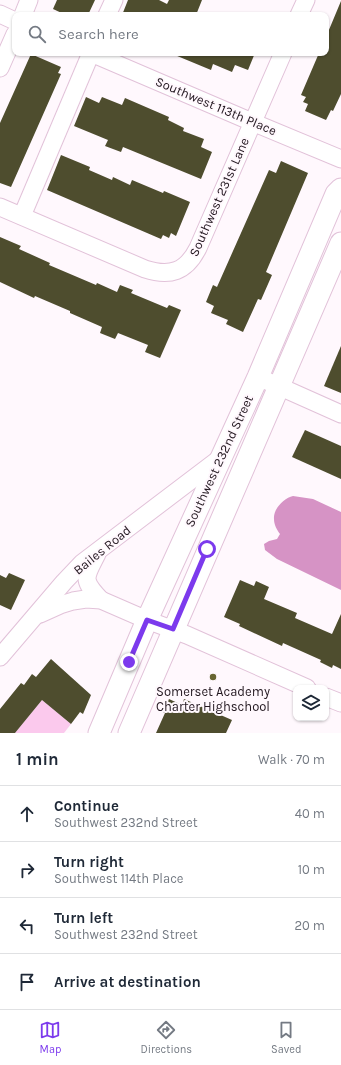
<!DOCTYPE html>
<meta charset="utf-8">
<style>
body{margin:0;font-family:Karla,sans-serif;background:#f2f2f3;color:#1f2937}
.controls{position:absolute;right:12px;bottom:12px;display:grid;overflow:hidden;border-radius:8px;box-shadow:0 1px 3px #0004}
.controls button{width:36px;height:36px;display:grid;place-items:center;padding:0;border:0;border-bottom:1px solid #e0e1e3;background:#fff;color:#1f2937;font:20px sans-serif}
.stop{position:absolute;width:12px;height:12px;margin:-9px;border:3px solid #7c3aed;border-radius:50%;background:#fff}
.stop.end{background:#7c3aed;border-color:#fff;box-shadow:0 1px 4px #0008}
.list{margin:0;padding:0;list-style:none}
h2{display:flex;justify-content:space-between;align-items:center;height:52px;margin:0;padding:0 16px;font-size:17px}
h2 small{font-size:13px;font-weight:400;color:#747a83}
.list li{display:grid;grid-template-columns:26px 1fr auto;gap:12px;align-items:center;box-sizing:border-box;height:56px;padding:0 16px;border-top:1px solid #e0e1e3}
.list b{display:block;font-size:15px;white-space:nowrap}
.list p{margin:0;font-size:13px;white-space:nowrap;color:#747a83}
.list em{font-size:13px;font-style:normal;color:#747a83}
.icon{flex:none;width:22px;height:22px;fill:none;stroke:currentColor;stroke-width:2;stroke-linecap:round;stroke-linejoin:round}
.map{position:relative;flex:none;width:341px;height:733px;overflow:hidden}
.search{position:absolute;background:#fff;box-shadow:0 1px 3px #0004;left:12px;right:12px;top:12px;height:44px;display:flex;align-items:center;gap:10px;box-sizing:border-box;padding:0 14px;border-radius:8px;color:#747a83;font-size:15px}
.sheet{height:276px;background:#fff}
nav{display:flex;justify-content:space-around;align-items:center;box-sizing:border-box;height:56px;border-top:1px solid #e0e1e3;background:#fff;font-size:11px;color:#747a83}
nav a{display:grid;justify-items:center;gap:2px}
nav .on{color:#7c3aed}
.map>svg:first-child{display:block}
.green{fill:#fbc9ed}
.water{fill:#d693c5}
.building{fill:#4e4d2e}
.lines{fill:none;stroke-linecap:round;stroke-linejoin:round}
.minor-casing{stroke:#e2c2d9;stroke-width:19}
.tertiary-casing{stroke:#e2c2d9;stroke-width:23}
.minor{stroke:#fff;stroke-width:17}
.tertiary{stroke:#fff;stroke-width:21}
.route{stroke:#7c3aed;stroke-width:5}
.poi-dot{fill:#686532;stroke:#fff8fd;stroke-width:1.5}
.labels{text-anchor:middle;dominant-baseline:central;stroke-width:4;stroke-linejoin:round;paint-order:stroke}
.street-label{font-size:13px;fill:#231820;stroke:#fff8fd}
.poi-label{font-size:13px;fill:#231820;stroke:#fff8fd}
</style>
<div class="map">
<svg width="341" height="733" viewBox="0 0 341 733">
<rect width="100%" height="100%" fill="#fff8fd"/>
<polygon class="green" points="42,700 71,724 64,733 15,733"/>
<path class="water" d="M293,496L313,499L341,512V590L277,559L265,550L264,544L269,541L277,539L280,534C277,530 274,525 274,519C273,509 284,498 293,496Z"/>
<g class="building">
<polygon points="57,0 95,0 88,15 66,15 53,9"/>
<polygon points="128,0 159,0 167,4 169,0 202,0 196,15 122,15"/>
<polygon points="341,1 341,94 333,111 331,110 326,120 305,111 308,104 303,102 306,97 301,95 319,53 326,53 326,37"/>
<polygon points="170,53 255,53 248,70 235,65 232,72 213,64 211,70"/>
<polygon points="31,54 61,67 58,73 61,74 11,187 0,183 0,123"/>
<polygon points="86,97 99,103 102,97 122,105 125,98 169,117 168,120 184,128 183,131 204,139 201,147 212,152 201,179 123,147 121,152 105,146 108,140 74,126"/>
<polygon points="61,155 90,167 89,170 112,180 113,177 130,185 132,180 163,193 164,191 190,202 176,236 171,233 169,238 163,235 161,239 47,190"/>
<polygon points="281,161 308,173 266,272 272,275 261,300 258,299 243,332 226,324 228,320 211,313 214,306 206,302 213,285 217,287 269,170 276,173"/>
<polygon points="0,237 21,246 19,249 50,263 49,265 96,285 97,283 117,292 120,285 133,290 131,293 167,308 169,305 181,310 160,358 145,352 148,345 118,333 115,339 100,333 102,327 70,313 70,311 35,296 34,298 0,282"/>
<polygon points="341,346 341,393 324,386"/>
<polygon points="305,430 341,446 341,479 292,457"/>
<polygon points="9,573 25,580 11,610 0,605 0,575 6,578"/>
<polygon points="240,580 254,586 256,581 269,587 264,599 297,613 295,618 332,634 341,614 341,669 333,665 332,668 320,662 321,660 283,643 282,646 239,626 240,624 224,617"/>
<polygon points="51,659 91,695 83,714 80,712 71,724 42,700 15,733 0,733 0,709 21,683 24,685 32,674 36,677"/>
<polygon points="169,699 182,705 184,699 232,720 226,733 156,733 165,713 163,712"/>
</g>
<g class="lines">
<g class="minor-casing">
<g id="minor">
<polyline points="0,14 15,21"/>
<polyline points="23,15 29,0"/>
<polyline points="107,15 114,0"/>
<polyline points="299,15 306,0"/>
<polyline points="91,53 252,122 341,159"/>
<polyline points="0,68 15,34"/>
<path d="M0,207L145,269C170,277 186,272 198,248L283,53"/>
<polyline points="22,216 91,53"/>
<polyline points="258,377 341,414"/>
<path d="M97,554C85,578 81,579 101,600"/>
<polyline points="40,614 60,605 73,601 86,599 101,600 147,620 187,635 307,688"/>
<polyline points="0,657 64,582 82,563 219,459"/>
<polyline points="326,697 341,703"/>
</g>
</g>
<g class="tertiary-casing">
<g id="tertiary">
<polyline points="99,733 147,620 258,377 336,194 341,189"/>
<polyline points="129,733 341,243"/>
</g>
</g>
<use href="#minor" class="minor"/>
<use href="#tertiary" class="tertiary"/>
</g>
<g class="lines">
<polyline class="route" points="129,662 147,620 173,629 207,549"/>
</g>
<circle class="poi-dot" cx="213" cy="677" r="4"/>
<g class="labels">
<g class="street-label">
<text transform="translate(216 106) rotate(23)">Southwest 113th Place</text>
<text transform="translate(219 197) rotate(-66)">Southwest 231st Lane</text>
<text transform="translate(219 461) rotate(-65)">Southwest 232nd Street</text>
<text transform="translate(102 550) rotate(-39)">Bailes Road</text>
</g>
<g class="poi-label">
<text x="213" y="691">Somerset Academy<tspan x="213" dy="15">Charter Highschool</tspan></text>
</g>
</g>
</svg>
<div class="controls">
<button><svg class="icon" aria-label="layers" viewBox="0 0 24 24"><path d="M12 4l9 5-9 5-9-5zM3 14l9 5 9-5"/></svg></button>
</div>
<div class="stop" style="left:207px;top:549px"></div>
<div class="stop end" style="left:129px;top:662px"></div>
<div class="search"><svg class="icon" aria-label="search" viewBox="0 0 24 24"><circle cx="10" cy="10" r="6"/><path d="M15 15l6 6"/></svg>Search here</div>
</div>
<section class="sheet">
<h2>1 min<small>Walk · 70 m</small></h2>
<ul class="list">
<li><svg class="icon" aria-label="ahead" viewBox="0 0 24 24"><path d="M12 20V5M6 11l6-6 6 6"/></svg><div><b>Continue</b><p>Southwest 232nd Street</p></div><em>40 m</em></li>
<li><svg class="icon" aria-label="right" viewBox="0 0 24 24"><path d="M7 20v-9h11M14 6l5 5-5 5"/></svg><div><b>Turn right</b><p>Southwest 114th Place</p></div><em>10 m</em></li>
<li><svg class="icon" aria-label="left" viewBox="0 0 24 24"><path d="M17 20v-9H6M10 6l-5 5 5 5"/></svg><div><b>Turn left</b><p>Southwest 232nd Street</p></div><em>20 m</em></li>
<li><svg class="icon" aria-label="arrive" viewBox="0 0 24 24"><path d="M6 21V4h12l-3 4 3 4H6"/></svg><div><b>Arrive at destination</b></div></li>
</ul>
</section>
<nav>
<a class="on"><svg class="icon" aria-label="map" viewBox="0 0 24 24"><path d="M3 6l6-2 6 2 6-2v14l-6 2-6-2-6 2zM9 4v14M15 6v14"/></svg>Map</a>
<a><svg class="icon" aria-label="directions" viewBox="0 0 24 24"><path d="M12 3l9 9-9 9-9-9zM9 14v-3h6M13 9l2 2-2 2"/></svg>Directions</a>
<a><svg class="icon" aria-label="saved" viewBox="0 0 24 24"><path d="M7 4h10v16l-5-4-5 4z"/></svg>Saved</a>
</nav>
